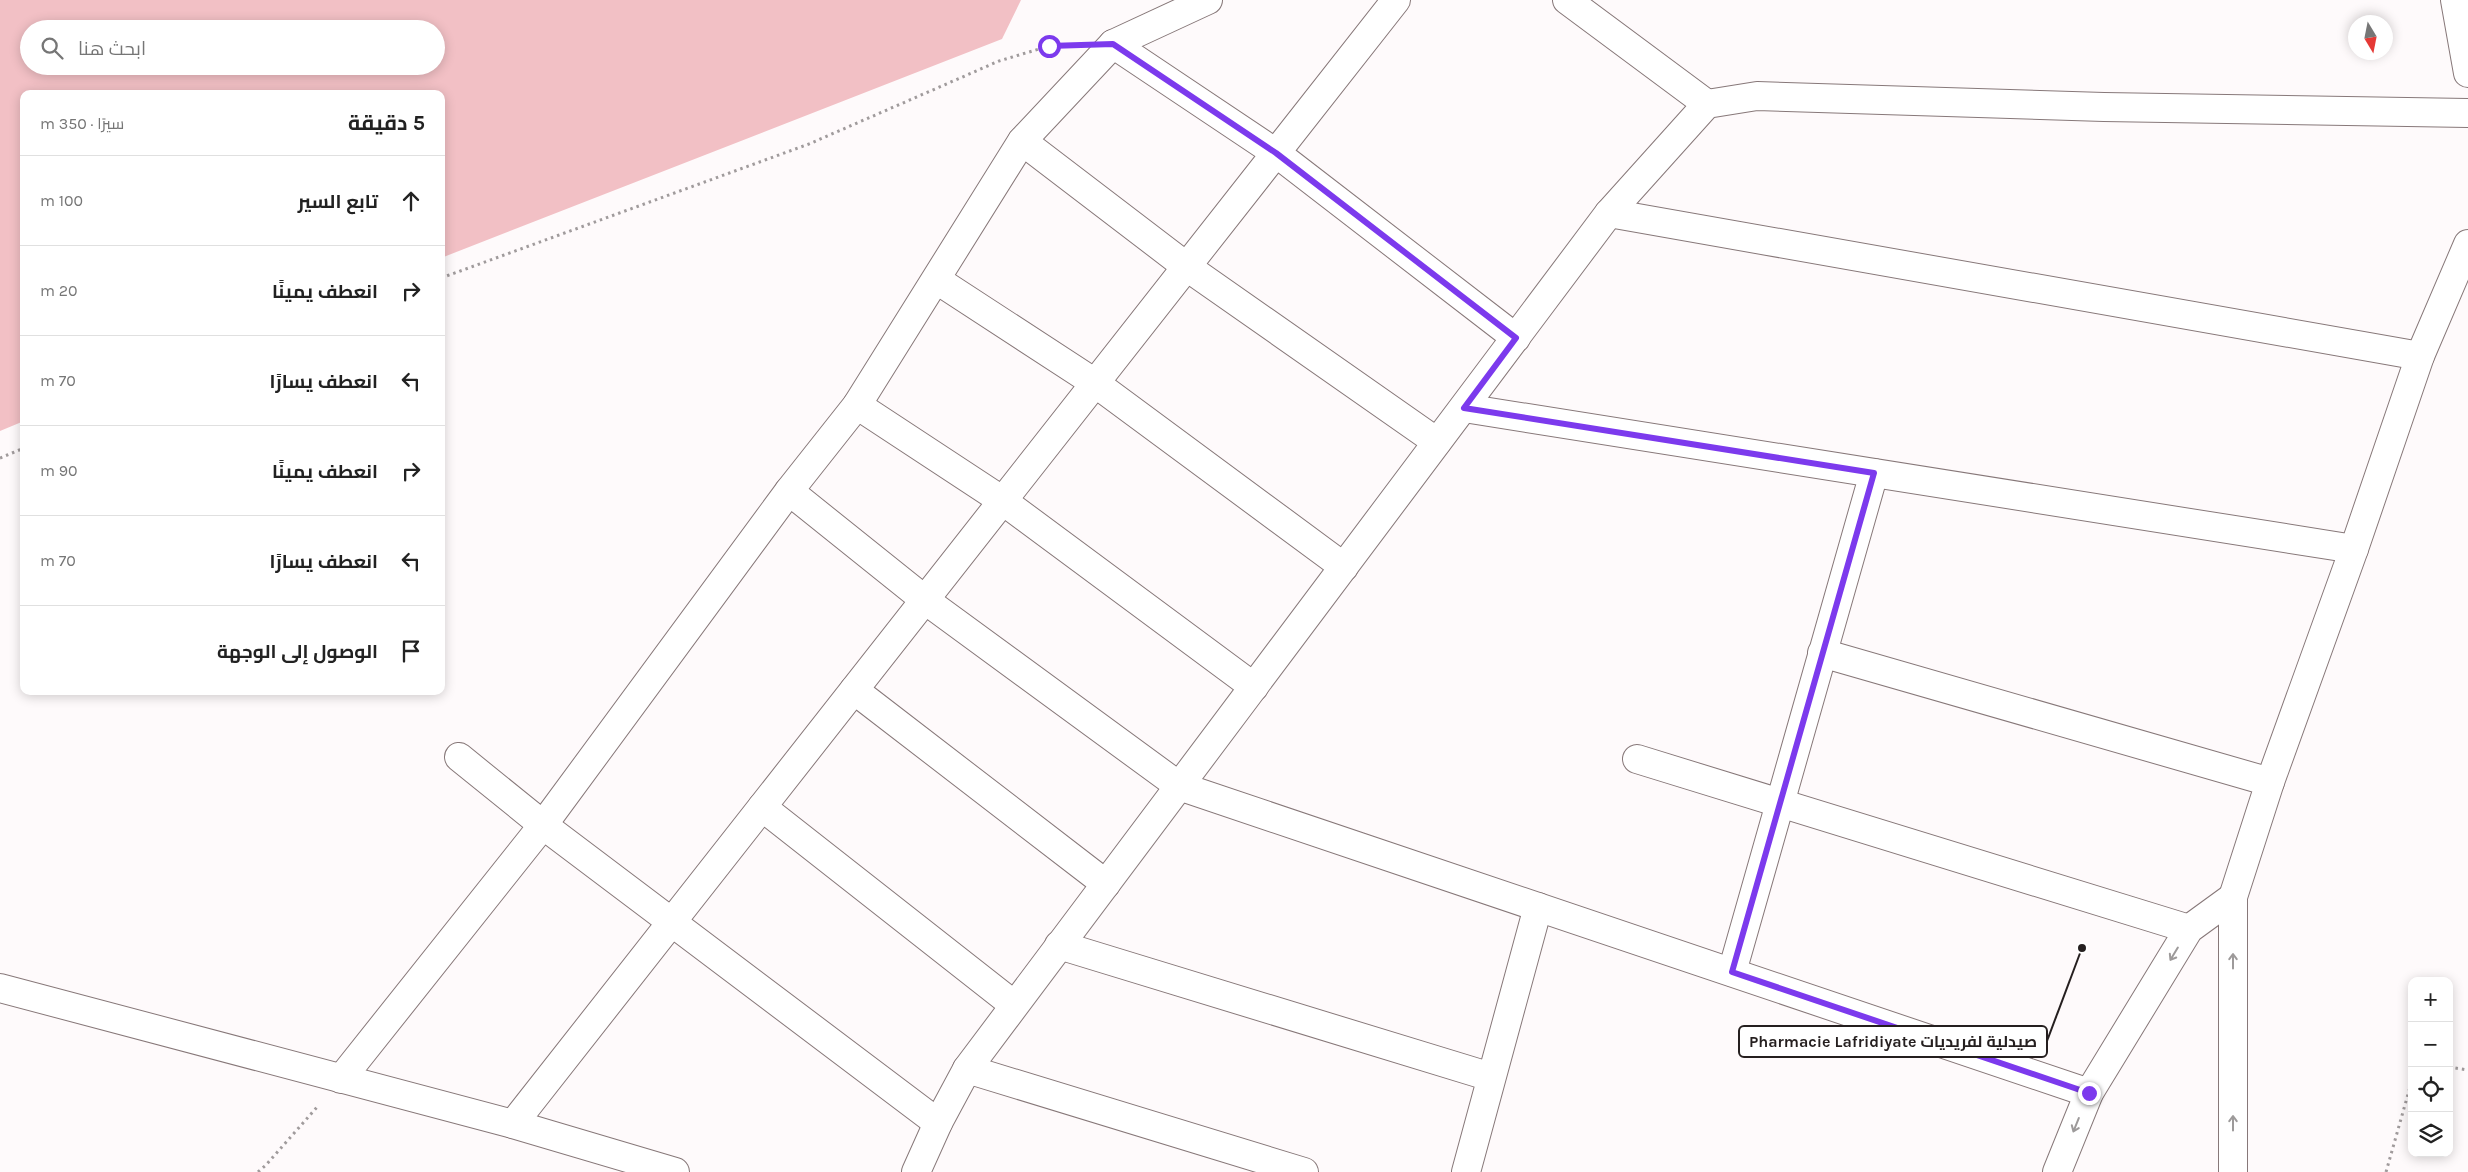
<!DOCTYPE html>
<html lang="ar">
<meta charset="utf-8">
<style>
body{margin:0;font-family:Karla,Cairo,sans-serif;background:#f6f6f6;color:#222;direction:rtl}
.controls{position:absolute;right:15px;bottom:15px;display:grid;overflow:hidden;border-radius:10px;box-shadow:0 2px 12px #0003}
.controls button{width:45px;height:45px;display:grid;place-items:center;padding:0;border:0;border-bottom:1px solid #e0e0e0;background:#fff;color:#222;font:25px sans-serif}
.compass{position:absolute;left:2348px;top:15px;width:45px;height:45px;border-radius:50%;background:#fff;box-shadow:0 2px 12px #0003;rotate:170deg}
.stop{position:absolute;width:15px;height:15px;margin:-11px;border:4px solid #7c3aed;border-radius:50%;background:#fff}
.stop.end{background:#7c3aed;border-color:#fff;box-shadow:0 1px 5px #0008}
.list{margin:0;padding:0;list-style:none}
h2{display:flex;justify-content:space-between;align-items:center;height:65px;margin:0;padding:0 20px;font-size:21px}
h2 small{font-size:16px;font-weight:400;color:#767676}
.list li{display:grid;grid-template-columns:32px 1fr auto;gap:15px;align-items:center;box-sizing:border-box;height:90px;padding:0 20px;border-top:1px solid #e0e0e0}
.list b{display:block;font-size:19px;white-space:nowrap}
.list em{font-size:16px;font-style:normal;color:#767676}
.icon{flex:none;width:28px;height:28px;fill:none;stroke:currentColor;stroke-width:2;stroke-linecap:round;stroke-linejoin:round}
.map{position:relative;flex:none;width:2468px;height:1172px;overflow:hidden;direction:ltr}
.search{position:absolute;background:#fff;box-shadow:0 2px 12px #0003;left:20px;top:20px;width:425px;height:55px;display:flex;align-items:center;gap:12px;box-sizing:border-box;padding:0 18px;border-radius:28px;color:#767676;font-size:19px}
.panel{position:absolute;background:#fff;box-shadow:0 2px 12px #0003;left:20px;top:90px;width:425px;height:605px;border-radius:10px;direction:rtl}
.map>svg:first-child{display:block}
.green{fill:#f2c0c5;fill-rule:evenodd}
.lines{fill:none;stroke-linecap:round;stroke-linejoin:round}
.minor-casing{stroke:#877879;stroke-width:30}
.path{stroke:#a09b9c;stroke-width:3;stroke-dasharray:2.5 4;stroke-linecap:butt}
.minor{stroke:#fff;stroke-width:28}
.oneway{stroke:#9d9a9a}
.route{stroke:#7c3aed;stroke-width:6}
.leader{fill:none;stroke:#251f1f;stroke-width:2}
.callout-dot{fill:#251f1f;stroke:#fff;stroke-width:2}
.callout{fill:#fff;stroke:#251f1f;stroke-width:2}
.callout-label{font-size:16px;text-anchor:middle;font-weight:bold;fill:#251f1f}
</style>
<div class="map">
<svg width="2468" height="1172" viewBox="0 0 2468 1172">
<rect width="100%" height="100%" fill="#fefafb"/>
<path class="green" d="M0,0H1021L1002,39L441,258V94H24V421L0,431ZM29,29H436V66H29Z"/>
<g class="lines">
<g class="minor-casing">
<g id="minor">
<polyline points="1567,0 1707,104"/>
<polyline points="2455,0 2468,73"/>
<polyline points="1113,44 1276,153 1516,338"/>
<polyline points="1022,141 1187,267 1437,442"/>
<polyline points="1609,213 2420,356"/>
<polyline points="937,280 1095,383 1344,567"/>
<polyline points="857,405 1003,501 1254,687"/>
<polyline points="1464,408 2354,549"/>
<polyline points="789,491 925,600 1179,786 2089,1093"/>
<polyline points="1822,653 2270,782"/>
<polyline points="854,690 1106,884"/>
<polyline points="459,757 543,825 938,1123"/>
<polyline points="1637,759 2189,929"/>
<polyline points="762,807 1014,1005"/>
<polyline points="1059,945 1491,1077"/>
<polyline points="1732,972 1874,473"/>
<polyline points="0,988 513,1124 675,1172"/>
<polyline points="967,1069 1304,1172"/>
<polyline points="341,1079 543,825 789,491 857,405 1022,141 1113,44 1208,0"/>
<polyline points="513,1124 1396,0"/>
<polyline points="916,1172 938,1123 967,1069 1609,213 1707,104 1757,96 2104,107 2468,113"/>
<polyline points="1466,1172 1538,907"/>
<polyline points="2057,1172 2089,1093 2189,929 2233,897"/>
<polyline points="2233,1172 2233,897 2270,782 2354,549 2420,356 2468,244"/>
</g>
</g>
<g class="path">
<polyline points="441,278 809,144 999,61 1049,46 1065,45"/>
<polyline points="0,458 24,448"/>
<polyline points="2449,1067 2468,1070"/>
<polyline points="258,1172 266,1165 318,1106"/>
<polyline points="2386,1172 2412,1080"/>
</g>
<use href="#minor" class="minor"/>
</g>
<defs><path id="oneway-shaft" d="M-6 0H5M1.5-3L5.5 0L1.5 3" fill="none" stroke-width="1.6" stroke-linecap="round" stroke-linejoin="round" transform="scale(1.25)"/></defs>
<g class="oneway">
<use href="#oneway-shaft" transform="translate(2174 954) rotate(121)"/>
<use href="#oneway-shaft" transform="translate(2233 961) rotate(-90)"/>
<use href="#oneway-shaft" transform="translate(2233 1123) rotate(-90)"/>
<use href="#oneway-shaft" transform="translate(2076 1125) rotate(112)"/>
</g>
<g class="lines">
<polyline class="route" points="1049,46 1113,44 1276,153 1516,338 1464,408 1874,473 1732,972 2089,1093"/>
</g>
<path class="leader" d="M2082 948L2047 1041"/>
<circle class="callout-dot" cx="2082" cy="948" r="5"/>
<rect class="callout" x="1739" y="1026" width="308" height="31" rx="5"/>
<g class="callout-label">
<text x="1893" y="1047">Pharmacie Lafridiyate صيدلية لفريديات</text>
</g>
</svg>
<div class="controls">
<button>+</button>
<button>−</button>
<button><svg class="icon" aria-label="locate" viewBox="0 0 24 24"><circle cx="12" cy="12" r="6"/><path d="M12 2v4M12 18v4M2 12h4M18 12h4"/></svg></button>
<button><svg class="icon" aria-label="layers" viewBox="0 0 24 24"><path d="M12 4l9 5-9 5-9-5zM3 14l9 5 9-5"/></svg></button>
</div>
<svg class="compass" viewBox="-18 -18 36 36"><path d="M0-13l5 13h-10z" fill="#e53935"/><path d="M0 13l5-13h-10z" fill="#767676"/></svg>
<div class="stop" style="left:1049px;top:46px"></div>
<div class="stop end" style="left:2089px;top:1093px"></div>
<div class="search"><svg class="icon" aria-label="search" viewBox="0 0 24 24"><circle cx="10" cy="10" r="6"/><path d="M15 15l6 6"/></svg>ابحث هنا</div>
<section class="panel">
<h2>5 دقيقة<small>سيرًا · 350 m</small></h2>
<ul class="list">
<li><svg class="icon" aria-label="ahead" viewBox="0 0 24 24"><path d="M12 20V5M6 11l6-6 6 6"/></svg><div><b>تابع السير</b></div><em>100 m</em></li>
<li><svg class="icon" aria-label="right" viewBox="0 0 24 24"><path d="M7 20v-9h11M14 6l5 5-5 5"/></svg><div><b>انعطف يمينًا</b></div><em>20 m</em></li>
<li><svg class="icon" aria-label="left" viewBox="0 0 24 24"><path d="M17 20v-9H6M10 6l-5 5 5 5"/></svg><div><b>انعطف يسارًا</b></div><em>70 m</em></li>
<li><svg class="icon" aria-label="right" viewBox="0 0 24 24"><path d="M7 20v-9h11M14 6l5 5-5 5"/></svg><div><b>انعطف يمينًا</b></div><em>90 m</em></li>
<li><svg class="icon" aria-label="left" viewBox="0 0 24 24"><path d="M17 20v-9H6M10 6l-5 5 5 5"/></svg><div><b>انعطف يسارًا</b></div><em>70 m</em></li>
<li><svg class="icon" aria-label="arrive" viewBox="0 0 24 24"><path d="M6 21V4h12l-3 4 3 4H6"/></svg><div><b>الوصول إلى الوجهة</b></div></li>
</ul>
</section>
</div>
